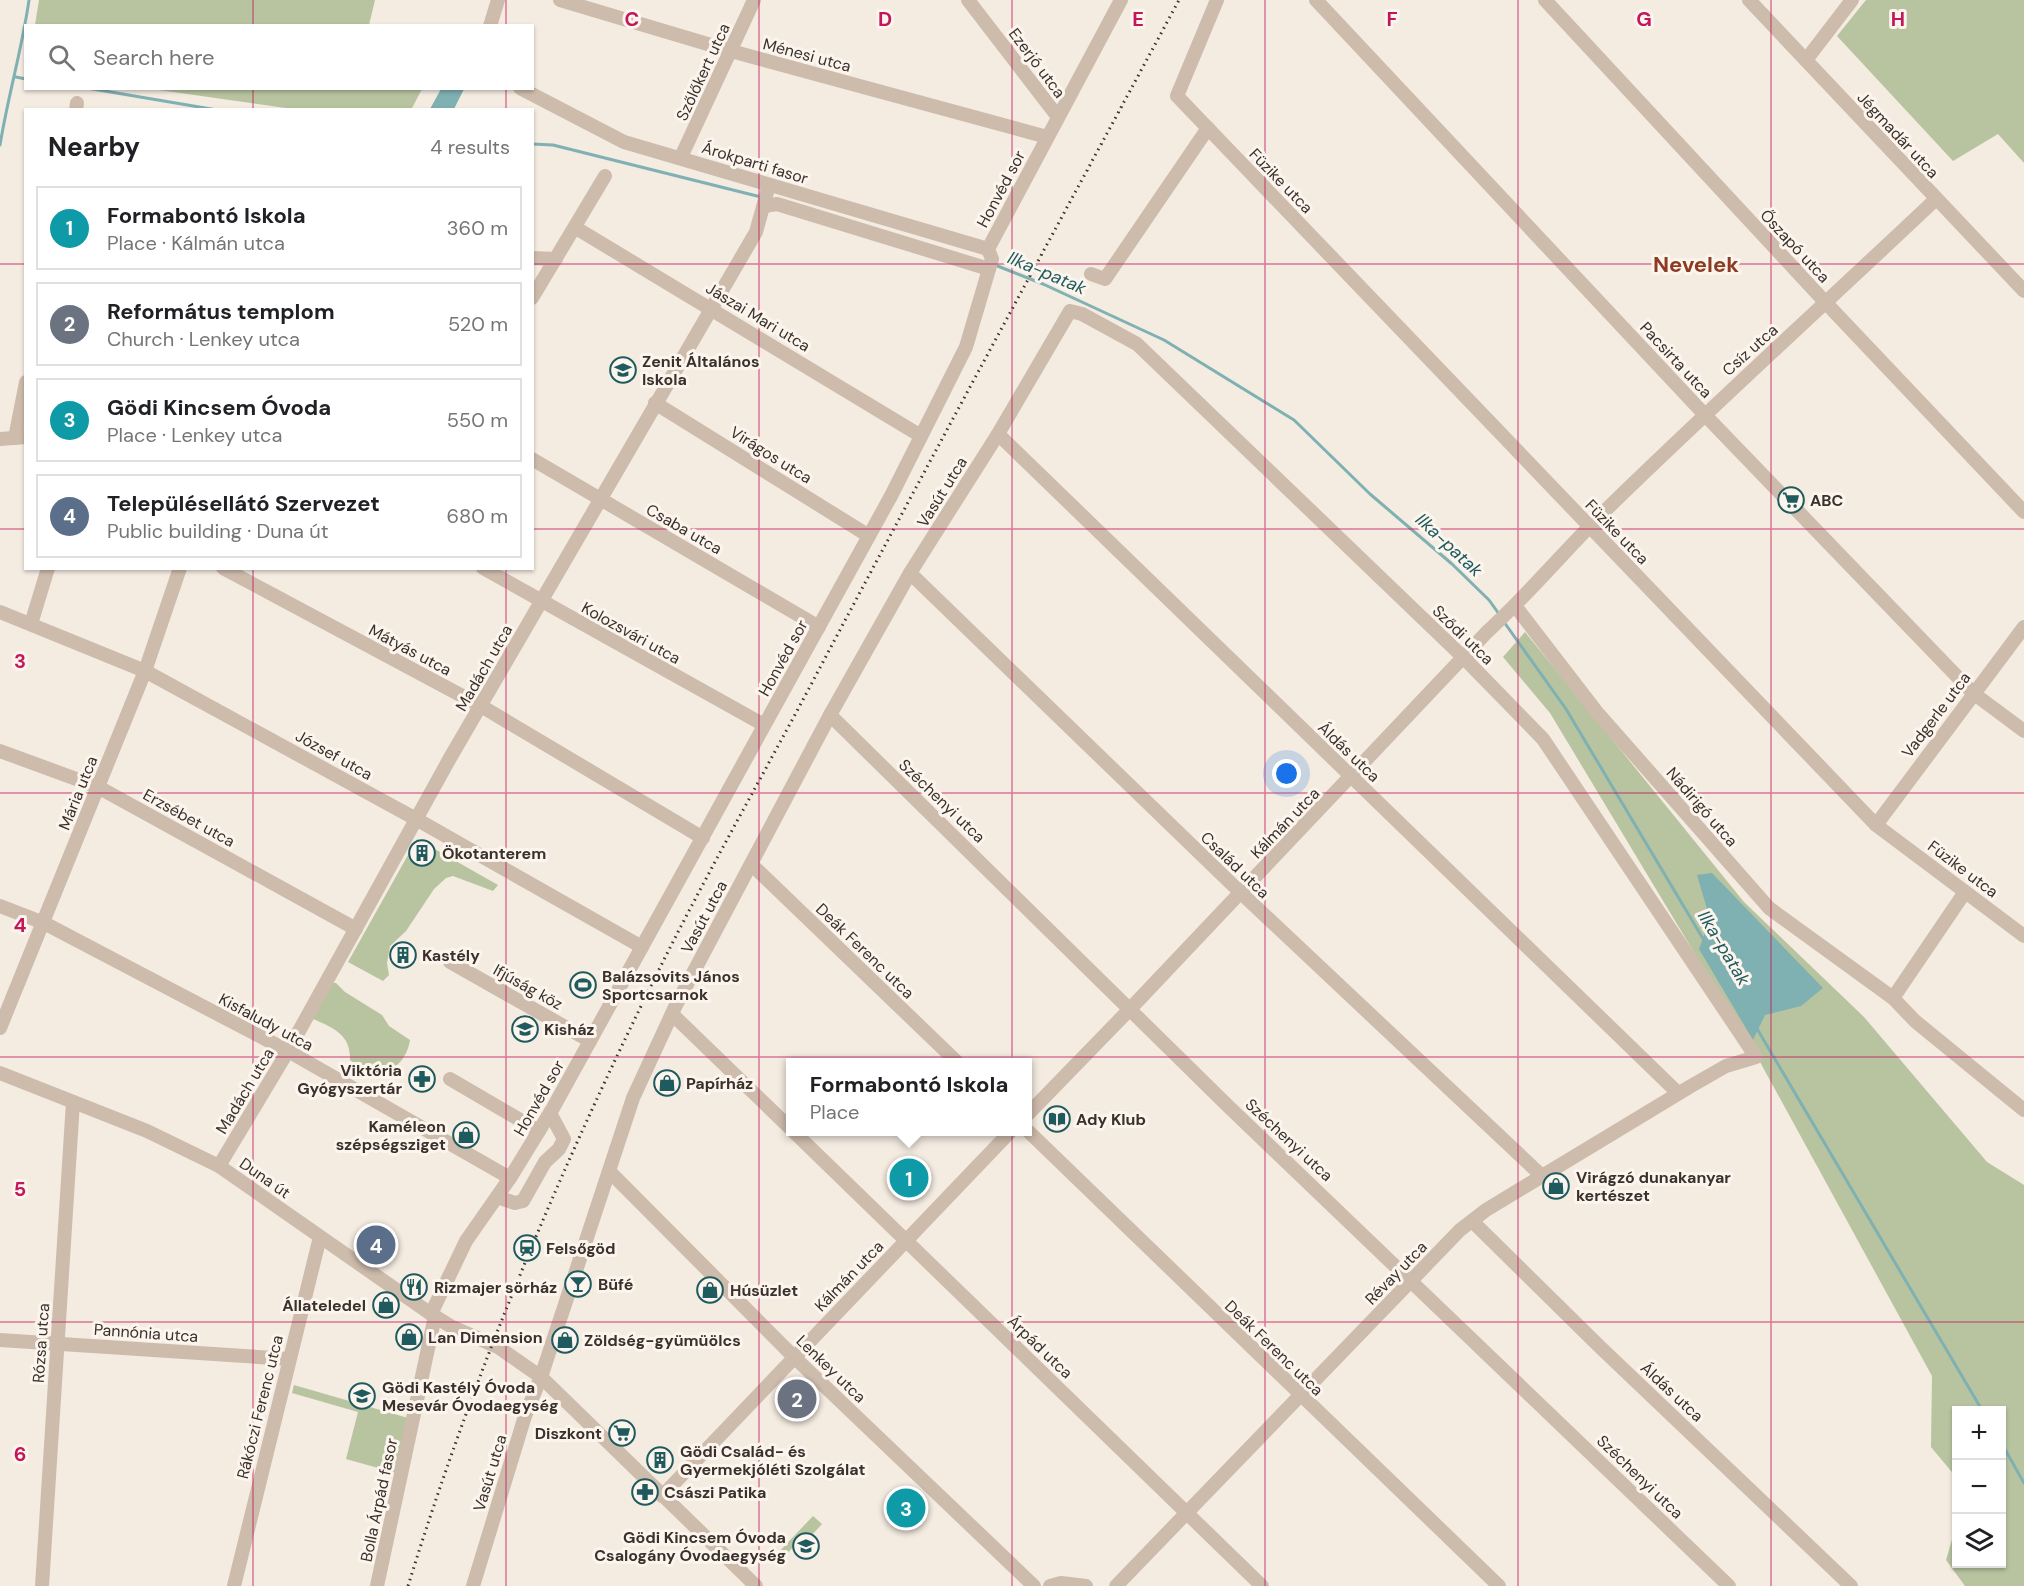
<!DOCTYPE html>
<meta charset="utf-8">
<style>
body{margin:0;font-family:"DM Sans",sans-serif;background:#f6f6f6;color:#202124}
.controls{position:absolute;right:18px;bottom:18px;display:grid;overflow:hidden;border-radius:0px;box-shadow:0 2px 4px #0004}
.controls button{width:54px;height:54px;display:grid;place-items:center;padding:0;border:0;border-bottom:2px solid #e0e0e0;background:#fff;color:#202124;font:30px sans-serif}
.you{position:absolute;left:1287px;top:774px;width:21px;height:21px;margin:-15px;border:4px solid #fff;border-radius:50%;background:#1a73e8;box-shadow:0 0 0 9px #1a73e833}
.badge{display:grid;place-items:center;width:39px;height:39px;border-radius:50%;background:#1f5a5e;color:#fff;font-size:20px;font-weight:700}
.pin{position:absolute;translate:-50% -50%;border:3px solid #fff;box-shadow:0 2px 6px #0006}
.popup{position:absolute;left:786px;top:1058px;width:246px;height:78px;box-sizing:border-box;display:grid;place-content:center;border-radius:0px;background:#fff;filter:drop-shadow(0 2px 4px #0005);font-size:20px;white-space:nowrap;color:#757577}
.popup b{font-size:22px;color:#202124}
.popup::after{content:'';position:absolute;left:50%;top:100%;margin-left:-12px;border:12px solid transparent;border-top-color:#fff}
.list{margin:0;padding:0;list-style:none}
h2{display:flex;justify-content:space-between;align-items:center;height:78px;margin:0;padding:0 24px;font-size:26px}
h2 small{font-size:20px;font-weight:400;color:#757577}
.list li{display:grid;grid-template-columns:39px 1fr auto;gap:18px;align-items:center;box-sizing:border-box;height:84px;margin:0 12px 12px;padding:0 12px;border:2px solid #e0e0e0;border-radius:0px}
.list b{display:block;font-size:22px;white-space:nowrap}
.list p{margin:0;font-size:20px;white-space:nowrap;color:#757577}
.list em{font-size:20px;font-style:normal;color:#757577}
.icon{flex:none;width:33px;height:33px;fill:none;stroke:currentColor;stroke-width:2;stroke-linecap:round;stroke-linejoin:round}
.map{position:relative;flex:none;width:2024px;height:1586px;overflow:hidden}
.search{position:absolute;background:#fff;box-shadow:0 2px 4px #0004;left:24px;top:24px;width:510px;height:66px;display:flex;align-items:center;gap:15px;box-sizing:border-box;padding:0 21px;border-radius:0px;color:#757577;font-size:22px}
.panel{position:absolute;background:#fff;box-shadow:0 2px 4px #0004;left:24px;top:108px;width:510px;height:462px;border-radius:0px}
.map>svg:first-child{display:block}
.green{fill:#b8c4a0}
.water{fill:#7fb0b2}
.lines{fill:none;stroke-linecap:round;stroke-linejoin:round}
.stream{stroke:#7fb0b2;stroke-width:3}
.minor{stroke:#cdbbac;stroke-width:14}
.rail{stroke:#3b302b;stroke-width:3;stroke-dasharray:1.5 4.5;stroke-linecap:butt}
.grid{fill:none;stroke:#c2185b;stroke-width:1.5;stroke-opacity:0.55}
.labels{text-anchor:middle;dominant-baseline:central;stroke-width:6;stroke-linejoin:round;paint-order:stroke}
.street-label{font-size:16px;fill:#3b302b;stroke:#fbf5ee}
.poi-label{font-size:16px;font-weight:bold;fill:#3b302b;stroke:#fbf5ee;text-anchor:start}
.water-label{font-size:18px;font-style:italic;fill:#1f5a5e;stroke:#fbf5ee}
.district-label{font-size:22px;font-weight:bold;fill:#8c3b22;stroke:#fbf5ee}
.grid-label{font-size:20px;text-anchor:middle;font-weight:bold;fill:#c2185b;stroke:#fbf5ee;stroke-width:6;stroke-linejoin:round;paint-order:stroke}
</style>
<div class="map">
<svg width="2024" height="1586" viewBox="0 0 2024 1586">
<rect width="100%" height="100%" fill="#f4ebe1"/>
<g class="green">
<polygon points="39,0 375,0 369,25 35,25"/>
<polygon points="1866,0 2024,0 2024,163 1998,134 1953,161 1837,36"/>
<polygon points="152,89 422,89 411,110 293,109"/>
<polygon points="1525,632 1744,902 1864,1017 1987,1162 2024,1185 2024,1586 1965,1586 1946,1560 1956,1526 1956,1564 2002,1564 2002,1410 1956,1410 1956,1477 1931,1447 1932,1376 1760,1062 1550,713 1503,657"/>
<polygon points="417,839 498,885 493,891 453,876 446,878 434,889 406,931 390,946 387,963 389,975 383,981 348,962"/>
<path d="M332,983H336L345,992L382,1015L389,1026L410,1040C405,1072 373,1084 350,1060C351,1035 334,1028 313,1019Z"/>
<polygon points="294,1385 408,1418 396,1473 346,1459 358,1412 292,1393"/>
<polygon points="813,1516 822,1524 809,1538 812,1541 802,1552 795,1545 782,1559 777,1554"/>
</g>
<g class="water">
<polygon points="441,89 464,89 454,109 430,109"/>
<polygon points="1712,873 1823,988 1801,1006 1765,1015 1753,1040 1699,949 1710,919 1697,875"/>
</g>
<g class="lines">
<g class="stream">
<polyline points="16,77 26,79"/>
<polyline points="87,88 217,110"/>
<polyline points="532,144 553,145 761,197"/>
<path d="M0,145C8,96 22,49 29,0"/>
<polyline points="995,265 1043,284 1164,340 1294,420 1370,494 1452,564 1489,600 1499,614"/>
<polyline points="1504,622 1566,709 1705,942"/>
<polyline points="1756,1027 1982,1410"/>
<polyline points="2002,1444 2024,1483"/>
</g>
<g class="minor">
<polyline points="560,0 731,51 1047,137"/>
<polyline points="968,0 1058,117"/>
<polyline points="1217,0 1177,96 1876,825 2024,936"/>
<polyline points="1316,0 1704,414 1973,693 2024,731"/>
<polyline points="1545,0 1826,303 2024,512"/>
<polyline points="1749,0 2024,291"/>
<polyline points="490,26 498,0"/>
<polyline points="1806,60 1852,0"/>
<polyline points="520,88 624,142 988,249"/>
<polyline points="76,110 77,103"/>
<polyline points="681,157 754,0"/>
<polyline points="764,206 777,204 989,269"/>
<polyline points="576,228 921,436"/>
<polyline points="532,258 556,259"/>
<polyline points="1091,274 1105,279 1208,128"/>
<polyline points="532,298 605,176"/>
<polyline points="655,403 869,536"/>
<polyline points="998,434 1678,1093"/>
<polyline points="15,438 26,382"/>
<polyline points="0,439 26,437"/>
<polyline points="532,459 819,627"/>
<polyline points="223,568 481,706 703,838"/>
<polyline points="483,568 764,725"/>
<polyline points="910,573 1240,892 1542,1176"/>
<polyline points="1516,607 1596,711 1769,908 1893,998 1915,1021 2024,1110"/>
<polyline points="0,612 145,671 416,819 642,947"/>
<polyline points="31,624 48,568"/>
<polyline points="830,715 1229,1107 1729,1586"/>
<polyline points="0,751 98,787 356,929"/>
<polyline points="1876,825 2024,627"/>
<polyline points="751,864 957,1062"/>
<polyline points="0,906 44,923 288,1051 510,1178"/>
<polyline points="450,962 590,1041"/>
<polyline points="1893,998 1965,892"/>
<polyline points="672,1014 790,1128"/>
<polyline points="0,1028 145,671 180,568"/>
<polyline points="0,1073 147,1131 219,1166 431,1314 452,1327 498,1347 541,1377 756,1586"/>
<polyline points="450,1079 539,1131"/>
<path d="M1028,1114L1131,1008L1487,632C1532,591 1570,544 1614,502C1720,399 1829,300 1936,199"/>
<polyline points="1028,1131 1499,1586"/>
<polyline points="794,1132 1262,1586"/>
<polyline points="219,1166 288,1051 450,758 756,232 769,185"/>
<polyline points="610,1172 794,1357 1034,1586"/>
<polyline points="497,1197 515,1203 523,1201 545,1162 559,1149 564,1139 550,1113"/>
<polyline points="1472,1221 1600,1347 1851,1586"/>
<polyline points="431,1314 466,1241 510,1178 553,1108 891,496 966,347 992,259 988,249 1121,0"/>
<polyline points="0,1340 289,1359"/>
<polyline points="662,1496 1010,1132"/>
<polyline points="42,1586 73,1102"/>
<polyline points="234,1586 320,1237"/>
<polyline points="377,1586 435,1316"/>
<polyline points="473,1586 525,1416 541,1377 633,1098 675,1007 830,715 910,573 998,434 1070,311 1082,314 1137,344 1464,658 1543,739 1756,1057 1726,1066 1691,1086 1486,1210 1460,1230 1116,1586"/>
<polyline points="1050,1586 1061,1583 1086,1586"/>
</g>
<path class="rail" d="M408,1586C471,1382 553,1185 647,994C696,893 752,795 805,696C928,463 1054,232 1179,0"/>
</g>
<path class="grid" d="M253,0V26M506,0V26M759,0V1586M1012,0V1586M1265,0V1586M1518,0V1586M1771,0V1586M253,88V110M506,88V110M0,264H26M532,264H2024M0,529H26M532,529H2024M253,568V1586M506,568V1586M0,793H2024M0,1057H2024M0,1322H2024"/>
<defs>
<g id="school-ring" transform="scale(1.35)"><circle r="9.5" fill="#fbf5ee" stroke="#1f5a5e" stroke-width="1.5"/><path d="M0-5L7-2L0 1L-7-2ZM-4 1L0 2.5L4 1V4Q0 6-4 4Z" fill="#1f5a5e"/></g>
<g id="supermarket-ring" transform="scale(1.35)"><circle r="9.5" fill="#fbf5ee" stroke="#1f5a5e" stroke-width="1.5"/><path d="M-6-5.5h2.5l.6 2H6L4.5 2H-2.5L-4.4-4H-6ZM-1.5 3.2a1.3 1.3 0 1 0 .1 0ZM3 3.2a1.3 1.3 0 1 0 .1 0Z" fill="#1f5a5e"/></g>
<g id="building-ring" transform="scale(1.35)"><circle r="9.5" fill="#fbf5ee" stroke="#1f5a5e" stroke-width="1.5"/><path d="M-4-6H4V6H1V3H-1V6H-4ZM-2.5-4.3h1.7v1.8h-1.7ZM.8-4.3h1.7v1.8H.8ZM-2.5-1h1.7V.8h-1.7ZM.8-1h1.7V.8H.8Z" fill="#1f5a5e"/></g>
<g id="stadium-ring" transform="scale(1.35)"><circle r="9.5" fill="#fbf5ee" stroke="#1f5a5e" stroke-width="1.5"/><path d="M0-5a6.5 5 0 1 0 0 10a6.5 5 0 1 0 0-10ZM-3.5-1.8h7v3.6h-7Z" fill="#1f5a5e"/></g>
<g id="pharmacy-ring" transform="scale(1.35)"><circle r="9.5" fill="#fbf5ee" stroke="#1f5a5e" stroke-width="1.5"/><path d="M-2-6h4v4h4v4h-4v4h-4v-4h-4v-4h4Z" fill="#1f5a5e"/></g>
<g id="shop-ring" transform="scale(1.35)"><circle r="9.5" fill="#fbf5ee" stroke="#1f5a5e" stroke-width="1.5"/><path d="M-5-2.5h2.3a2.7 3.5 0 0 1 5.4 0H5L5.5 6h-11ZM-1.5-2.5h3a1.5 2.3 0 0 0-3 0Z" fill="#1f5a5e"/></g>
<g id="library-ring" transform="scale(1.35)"><circle r="9.5" fill="#fbf5ee" stroke="#1f5a5e" stroke-width="1.5"/><path d="M-6-4Q-3-5.5-.7-3.5V5Q-3 3-6 4ZM6-4Q3-5.5 .7-3.5V5Q3 3 6 4Z" fill="#1f5a5e"/></g>
<g id="station-ring" transform="scale(1.35)"><circle r="9.5" fill="#fbf5ee" stroke="#1f5a5e" stroke-width="1.5"/><path d="M-3-6H3Q5-6 5-4V2Q5 4 3 4L4.5 6H3L1.5 4h-3L-3 6H-4.5L-3 4Q-5 4-5 2V-4Q-5-6-3-6ZM-3.5-4v3h7v-3ZM-3.5 1v1.5H-2V1ZM2 1v1.5H3.5V1Z" fill="#1f5a5e"/></g>
<g id="bar-ring" transform="scale(1.35)"><circle r="9.5" fill="#fbf5ee" stroke="#1f5a5e" stroke-width="1.5"/><path d="M-6-5H6L.8 .8V4.5H3.5V6h-7V4.5H-.8V.8Z" fill="#1f5a5e"/></g>
<g id="restaurant-ring" transform="scale(1.35)"><circle r="9.5" fill="#fbf5ee" stroke="#1f5a5e" stroke-width="1.5"/><path d="M-5-6h1v4h1v-4h1v4h1v-4h1v5L-1.5 .5V6h-2V.5L-5-1ZM5-6V6H3V1.5H1.5Q1.5-4 5-6Z" fill="#1f5a5e"/></g>
</defs>
<g fill-rule="evenodd">
<use href="#school-ring" x="623" y="370"/>
<use href="#supermarket-ring" x="1791" y="500"/>
<use href="#building-ring" x="422" y="853"/>
<use href="#building-ring" x="403" y="955"/>
<use href="#stadium-ring" x="583" y="985"/>
<use href="#school-ring" x="525" y="1029"/>
<use href="#pharmacy-ring" x="422" y="1079"/>
<use href="#shop-ring" x="667" y="1083"/>
<use href="#library-ring" x="1057" y="1119"/>
<use href="#shop-ring" x="466" y="1135"/>
<use href="#shop-ring" x="1556" y="1186"/>
<use href="#station-ring" x="527" y="1248"/>
<use href="#bar-ring" x="578" y="1284"/>
<use href="#restaurant-ring" x="414" y="1287"/>
<use href="#shop-ring" x="710" y="1290"/>
<use href="#shop-ring" x="386" y="1305"/>
<use href="#shop-ring" x="409" y="1337"/>
<use href="#shop-ring" x="565" y="1340"/>
<use href="#school-ring" x="362" y="1396"/>
<use href="#supermarket-ring" x="622" y="1433"/>
<use href="#building-ring" x="660" y="1460"/>
<use href="#pharmacy-ring" x="645" y="1492"/>
<use href="#school-ring" x="806" y="1546"/>
</g>
<g class="labels">
<g class="street-label">
<text transform="translate(807 55) rotate(15)">Ménesi utca</text>
<text transform="translate(1037 63) rotate(53)">Ezerjó utca</text>
<text transform="translate(703 72) rotate(-65)">Szőlőkert utca</text>
<text transform="translate(1898 135) rotate(47)">Jégmadár utca</text>
<text transform="translate(755 163) rotate(17)">Árokparti fasor</text>
<text transform="translate(1281 181) rotate(46)">Füzike utca</text>
<text transform="translate(1001 189) rotate(-62)">Honvéd sor</text>
<text transform="translate(1795 246) rotate(47)">Őszapó utca</text>
<text transform="translate(758 317) rotate(31)">Jászai Mari utca</text>
<text transform="translate(1750 350) rotate(-42)">Csíz utca</text>
<text transform="translate(1676 360) rotate(47)">Pacsirta utca</text>
<text transform="translate(771 455) rotate(32)">Virágos utca</text>
<text transform="translate(942 492) rotate(-58)">Vasút utca</text>
<text transform="translate(684 529) rotate(30)">Csaba utca</text>
<text transform="translate(1617 532) rotate(46)">Füzike utca</text>
<text transform="translate(631 633) rotate(29)">Kolozsvári utca</text>
<text transform="translate(1463 635) rotate(44)">Sződi utca</text>
<text transform="translate(410 650) rotate(28)">Mátyás utca</text>
<text transform="translate(783 658) rotate(-61)">Honvéd sor</text>
<text transform="translate(484 668) rotate(-60)">Madách utca</text>
<text transform="translate(1936 715) rotate(-53)">Vadgerle utca</text>
<text transform="translate(1349 752) rotate(44)">Áldás utca</text>
<text transform="translate(334 755) rotate(29)">József utca</text>
<text transform="translate(78 793) rotate(-68)">Mária utca</text>
<text transform="translate(942 801) rotate(44)">Széchenyi utca</text>
<text transform="translate(1702 807) rotate(49)">Nádirigó utca</text>
<text transform="translate(189 818) rotate(29)">Erzsébet utca</text>
<text transform="translate(1285 823) rotate(-46)">Kálmán utca</text>
<text transform="translate(1235 865) rotate(44)">Család utca</text>
<text transform="translate(1963 869) rotate(37)">Füzike utca</text>
<text transform="translate(704 917) rotate(-62)">Vasút utca</text>
<text transform="translate(865 951) rotate(44)">Deák Ferenc utca</text>
<text transform="translate(528 987) rotate(29)">Ifjúság köz</text>
<text transform="translate(266 1022) rotate(28)">Kisfaludy utca</text>
<text transform="translate(245 1091) rotate(-59)">Madách utca</text>
<text transform="translate(539 1098) rotate(-60)">Honvéd sor</text>
<text transform="translate(1289 1140) rotate(43)">Széchenyi utca</text>
<text transform="translate(265 1178) rotate(35)">Duna út</text>
<text transform="translate(1396 1273) rotate(-46)">Révay utca</text>
<text transform="translate(849 1276) rotate(-46)">Kálmán utca</text>
<text transform="translate(146 1333) rotate(4)">Pannónia utca</text>
<text transform="translate(41 1343) rotate(-86)">Rózsa utca</text>
<text transform="translate(1040 1347) rotate(44)">Árpád utca</text>
<text transform="translate(1274 1348) rotate(44)">Deák Ferenc utca</text>
<text transform="translate(831 1369) rotate(44)">Lenkey utca</text>
<text transform="translate(1672 1392) rotate(43)">Áldás utca</text>
<text transform="translate(260 1407) rotate(-76)">Rákóczi Ferenc utca</text>
<text transform="translate(490 1473) rotate(-73)">Vasút utca</text>
<text transform="translate(1640 1477) rotate(44)">Széchenyi utca</text>
<text transform="translate(379 1500) rotate(-78)">Bolla Árpád fasor</text>
</g>
<g class="poi-label">
<text x="642" y="361">Zenit Általános<tspan x="642" dy="18">Iskola</tspan></text>
<text x="1810" y="500">ABC</text>
<text x="442" y="853">Ökotanterem</text>
<text x="422" y="955">Kastély</text>
<text x="602" y="976">Balázsovits János<tspan x="602" dy="18">Sportcsarnok</tspan></text>
<text x="544" y="1029">Kisház</text>
<text x="402" y="1070" text-anchor="end">Viktória<tspan x="402" dy="18">Gyógyszertár</tspan></text>
<text x="686" y="1083">Papírház</text>
<text x="1076" y="1119">Ady Klub</text>
<text x="446" y="1126" text-anchor="end">Kaméleon<tspan x="446" dy="18">szépségsziget</tspan></text>
<text x="1576" y="1177">Virágzó dunakanyar<tspan x="1576" dy="18">kertészet</tspan></text>
<text x="546" y="1248">Felsőgöd</text>
<text x="598" y="1284">Büfé</text>
<text x="434" y="1287">Rizmajer sörház</text>
<text x="730" y="1290">Húsüzlet</text>
<text x="366" y="1305" text-anchor="end">Állateledel</text>
<text x="428" y="1337">Lan Dimension</text>
<text x="584" y="1340">Zöldség-gyümüölcs</text>
<text x="382" y="1387">Gödi Kastély Óvoda<tspan x="382" dy="18">Mesevár Óvodaegység</tspan></text>
<text x="602" y="1433" text-anchor="end">Diszkont</text>
<text x="680" y="1451">Gödi Család- és<tspan x="680" dy="18">Gyermekjóléti Szolgálat</tspan></text>
<text x="664" y="1492">Császi Patika</text>
<text x="786" y="1537" text-anchor="end">Gödi Kincsem Óvoda<tspan x="786" dy="18">Csalogány Óvodaegység</tspan></text>
</g>
<g class="water-label">
<text transform="translate(1047 273) rotate(23)">Ilka-patak</text>
<text transform="translate(1449 545) rotate(43)">Ilka-patak</text>
<text transform="translate(1724 948) rotate(59)">Ilka-patak</text>
</g>
<g class="district-label">
<text x="1696" y="264">Nevelek</text>
</g>
</g>
<g class="grid-label">
<text x="632" y="26">C</text>
<text x="885" y="26">D</text>
<text x="1138" y="26">E</text>
<text x="1392" y="26">F</text>
<text x="1644" y="26">G</text>
<text x="1898" y="26">H</text>
<text x="20" y="668">3</text>
<text x="20" y="932">4</text>
<text x="20" y="1196">5</text>
<text x="20" y="1461">6</text>
</g>
</svg>
<div class="controls">
<button>+</button>
<button>−</button>
<button><svg class="icon" aria-label="layers" viewBox="0 0 24 24"><path d="M12 4l9 5-9 5-9-5zM3 14l9 5 9-5"/></svg></button>
</div>
<div class="you"></div>
<div class="pin badge" style="left:909px;top:1178px;background:#0f9aa8">1</div>
<div class="popup"><b>Formabontó Iskola</b>Place</div>
<div class="pin badge" style="left:797px;top:1399px;background:#6b7280">2</div>
<div class="pin badge" style="left:906px;top:1508px;background:#0f9aa8">3</div>
<div class="pin badge" style="left:376px;top:1245px;background:#5c6f8a">4</div>
<div class="search"><svg class="icon" aria-label="search" viewBox="0 0 24 24"><circle cx="10" cy="10" r="6"/><path d="M15 15l6 6"/></svg>Search here</div>
<section class="panel">
<h2>Nearby<small>4 results</small></h2>
<ul class="list">
<li><span class="badge" style="background:#0f9aa8">1</span><div><b>Formabontó Iskola</b><p>Place · Kálmán utca</p></div><em>360 m</em></li>
<li><span class="badge" style="background:#6b7280">2</span><div><b>Református templom</b><p>Church · Lenkey utca</p></div><em>520 m</em></li>
<li><span class="badge" style="background:#0f9aa8">3</span><div><b>Gödi Kincsem Óvoda</b><p>Place · Lenkey utca</p></div><em>550 m</em></li>
<li><span class="badge" style="background:#5c6f8a">4</span><div><b>Településellátó Szervezet</b><p>Public building · Duna út</p></div><em>680 m</em></li>
</ul>
</section>
</div>
